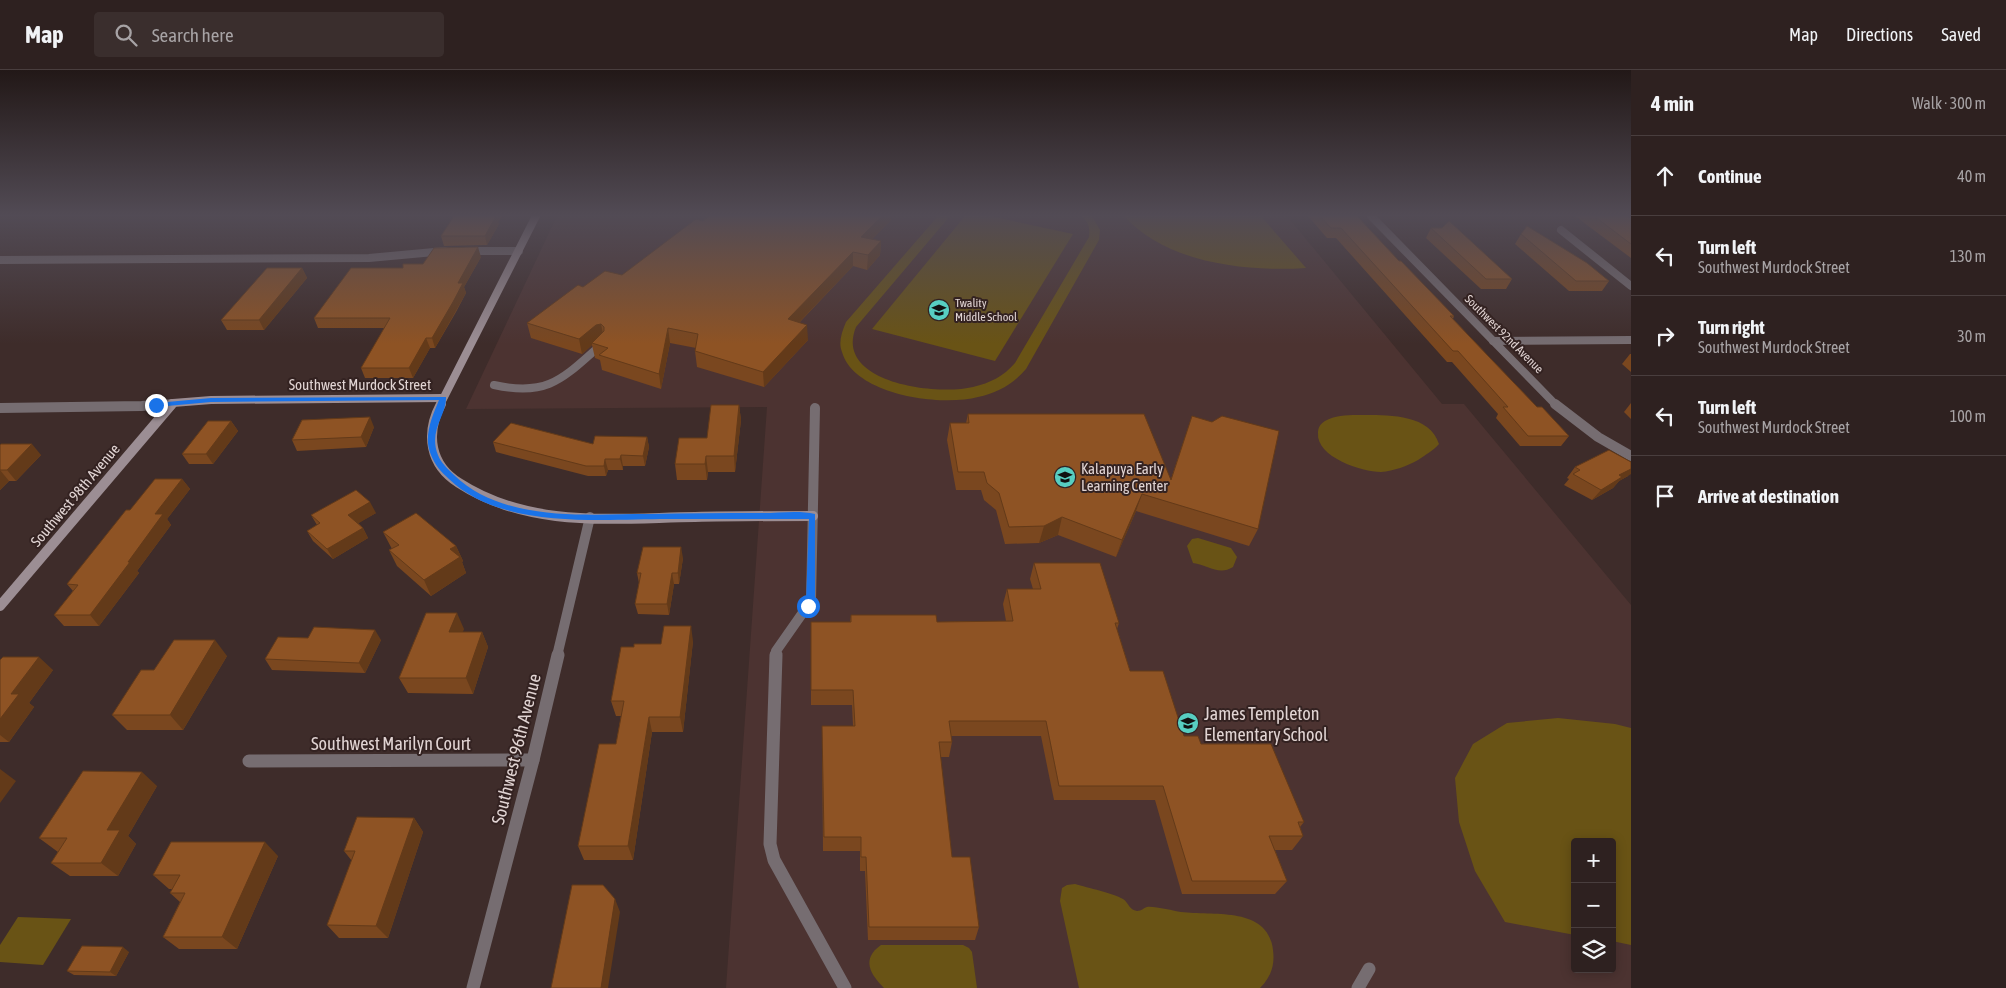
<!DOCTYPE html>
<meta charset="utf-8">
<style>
body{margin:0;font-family:"Asap Condensed",sans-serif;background:#3a2e2d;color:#f1f3f6}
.controls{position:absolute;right:15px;bottom:15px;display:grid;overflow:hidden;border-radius:5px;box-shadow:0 2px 12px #0003}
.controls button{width:45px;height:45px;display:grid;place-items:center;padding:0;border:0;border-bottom:1px solid #493e3e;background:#2e2120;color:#f1f3f6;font:25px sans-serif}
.stop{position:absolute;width:15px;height:15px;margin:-11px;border:4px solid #1a73e8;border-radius:50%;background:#fff}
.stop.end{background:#1a73e8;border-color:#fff;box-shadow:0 1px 5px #0008}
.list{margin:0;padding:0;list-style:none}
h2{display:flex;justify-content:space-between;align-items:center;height:65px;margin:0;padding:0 20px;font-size:21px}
h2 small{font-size:16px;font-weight:400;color:#a7a3a5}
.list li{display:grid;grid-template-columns:32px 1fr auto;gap:15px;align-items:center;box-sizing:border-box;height:80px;padding:0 20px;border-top:1px solid #493e3e}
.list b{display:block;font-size:19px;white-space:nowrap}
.list p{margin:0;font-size:16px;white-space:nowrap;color:#a7a3a5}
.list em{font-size:16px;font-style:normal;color:#a7a3a5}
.icon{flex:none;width:28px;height:28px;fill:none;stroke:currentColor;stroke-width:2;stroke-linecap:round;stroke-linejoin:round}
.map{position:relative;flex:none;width:1631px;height:918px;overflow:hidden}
header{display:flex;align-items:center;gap:30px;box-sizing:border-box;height:70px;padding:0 25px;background:#2e2120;border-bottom:1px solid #493e3e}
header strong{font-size:24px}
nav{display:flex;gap:28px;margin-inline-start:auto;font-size:18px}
.search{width:350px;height:45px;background:#3a2e2d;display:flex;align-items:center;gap:12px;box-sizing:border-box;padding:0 18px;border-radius:5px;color:#a7a3a5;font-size:19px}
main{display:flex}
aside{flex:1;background:#2e2120}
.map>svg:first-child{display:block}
.built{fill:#4c3331;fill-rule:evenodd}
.green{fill:#695315}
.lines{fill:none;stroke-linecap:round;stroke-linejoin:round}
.lane-far2{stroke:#766d71;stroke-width:8}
.lane-far1{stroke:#766d71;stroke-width:10}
.lane{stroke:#766d71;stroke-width:13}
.street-far2{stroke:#766d71;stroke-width:8}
.street-far1{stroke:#766d71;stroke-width:10}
.street{stroke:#766d71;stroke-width:13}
.secondary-far1{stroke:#9c8e94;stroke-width:8}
.secondary{stroke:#9c8e94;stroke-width:10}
.wall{fill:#7a471f}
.shaded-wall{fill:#633a19}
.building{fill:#8e5324;stroke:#633a19}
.route{fill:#1a73e8}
.labels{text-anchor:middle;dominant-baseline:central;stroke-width:4;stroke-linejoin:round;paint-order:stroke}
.far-poi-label{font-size:12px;fill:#e1d4d3;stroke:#332221;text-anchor:start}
.far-street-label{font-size:12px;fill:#e1d4d3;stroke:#332221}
.street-label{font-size:15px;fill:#e1d4d3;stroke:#332221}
.poi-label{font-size:15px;fill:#e1d4d3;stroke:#332221;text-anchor:start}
.near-poi-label{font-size:18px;fill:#e1d4d3;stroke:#332221;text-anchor:start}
.near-street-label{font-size:18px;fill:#e1d4d3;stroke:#332221}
</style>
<header>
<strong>Map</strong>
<div class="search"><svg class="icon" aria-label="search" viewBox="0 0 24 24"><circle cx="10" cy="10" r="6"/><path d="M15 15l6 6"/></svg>Search here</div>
<nav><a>Map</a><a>Directions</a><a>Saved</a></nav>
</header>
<main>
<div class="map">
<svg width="1631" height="918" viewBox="0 0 1631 918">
<rect width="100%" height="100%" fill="#3e2c2a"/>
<path class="built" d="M557,146H1287L1442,334H1464L1631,535V918H726L767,337L466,339ZM1575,772H1612V899H1575Z"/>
<g class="green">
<path d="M938,146H950L856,257C833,313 937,326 973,317C990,313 1004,306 1015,293L1089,167C1090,158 1089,153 1082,146H1092L1100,160L1099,170L1026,299C1013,314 997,323 978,327C941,337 854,325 842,282C838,272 842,262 846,252Z"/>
<polygon points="965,146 990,146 1073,164 995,291 872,259"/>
<path d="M1124,146H1261L1306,198C1246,202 1166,193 1124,146Z"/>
<path d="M1366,345C1391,345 1430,345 1439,374C1433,381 1425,385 1418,390C1407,396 1394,401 1381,402C1362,402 1316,387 1318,363C1318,358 1320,354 1325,351C1337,344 1353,345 1366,345Z"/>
<path d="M1198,468L1231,478L1237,487L1233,497C1219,506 1208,495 1193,493L1187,476L1192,469Z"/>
<polygon points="1558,648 1615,654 1631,658 1631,875 1612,871 1612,772 1575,772 1575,865 1505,852 1475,801 1459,752 1455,708 1473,674 1507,653"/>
<path d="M1075,814C1088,818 1113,823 1123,829C1129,833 1129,840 1137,841C1142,841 1143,838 1147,837C1155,836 1173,841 1181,842C1214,846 1268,836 1273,880C1275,895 1271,907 1260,918H1079L1060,831L1062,818L1067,815Z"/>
<polygon points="18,847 71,849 43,895 0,892 0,875"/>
<path d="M881,875H963L969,878L972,882L977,918H884C870,904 861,889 881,875Z"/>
</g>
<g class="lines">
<path class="lane-far2" d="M494,315C549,327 563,308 602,274"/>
<polyline class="lane-far1" points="776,586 776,581 811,531 815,338"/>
<g class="lane">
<polyline points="776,585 770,774 774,790 845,918"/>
<polyline points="1358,918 1369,899"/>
</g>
<g class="street-far2">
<polyline points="1371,146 1556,335"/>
<polyline points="1561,160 1631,216"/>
<polyline points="467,181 519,181"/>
<polyline points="0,190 369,188 445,181"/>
<polyline points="1493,271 1631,270"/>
<polyline points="150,335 173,333"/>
</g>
<g class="street-far1">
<polyline points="1555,334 1598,367 1631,386"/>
<polyline points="0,338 142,336 163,334"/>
<polyline points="557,586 590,447"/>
</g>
<g class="street">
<polyline points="249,691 533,690"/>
<polyline points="473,918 533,690 558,585"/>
</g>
<g class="secondary-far1">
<polyline points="171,335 173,333 211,330 443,328"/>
<polyline points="440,335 536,146"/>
</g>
<g class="secondary">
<path d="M441,334C425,364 430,395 459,413C530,459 615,448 695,447C734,446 774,446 813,446"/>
<polyline points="0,536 172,334"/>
</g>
</g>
<g class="wall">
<polygon points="454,146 502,146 498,152 499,154 487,175 444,176 441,166"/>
<polygon points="1308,146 1357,146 1399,191 1454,246 1453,249 1490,288 1537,337 1569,366 1561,376 1520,376 1496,348 1498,344 1452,292 1447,292 1336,168 1327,168"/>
<polygon points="1575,146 1626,146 1631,148 1631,188"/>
<polygon points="891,150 872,169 881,171 880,185 867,200 853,196 799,253 808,270 764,317 697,297 695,281 696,278 670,273 661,319 602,300 600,290 595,288 592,275 582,284 531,268 527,253 583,217 622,205 703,151"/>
<polygon points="1431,158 1512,209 1506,219 1481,219 1426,168"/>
<polygon points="1521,164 1609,211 1602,221 1569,221 1515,174"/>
<polygon points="481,187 464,217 466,223 456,242 435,278 430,278 413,308 365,308 361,298 385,258 318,258 314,248 403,198 423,194"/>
<polygon points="302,198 307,208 264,260 227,260 221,250"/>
<polygon points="1630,284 1631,284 1631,302 1622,294"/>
<polygon points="1631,333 1631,349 1624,342"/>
<polygon points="739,335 741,350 735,402 708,402 707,410 677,410 675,394 707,368"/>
<polygon points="968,344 1171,409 1192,346 1258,459 1249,476 1136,441 1116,487 1058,465 1039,473 1005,474 996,440 984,430 981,420 956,420 947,370 950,353 966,353"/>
<polygon points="231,351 238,361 213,394 189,394 182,384"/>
<polygon points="374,357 366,377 297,381 292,370"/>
<polygon points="647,367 649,377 645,396 623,396 623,400 608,400 606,406 588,406 496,382 493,372 593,374"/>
<polygon points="0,375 41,385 16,411 9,411 0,420"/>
<polygon points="1575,397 1628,406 1619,411 1613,418 1592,430 1564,415 1569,409 1567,408"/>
<polygon points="182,409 190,419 167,449 171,455 137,501 139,503 99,556 64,556 54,545 73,521 67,514 130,440"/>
<polygon points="376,443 358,453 363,458 368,468 333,489 313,471 307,461 317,455 311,445"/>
<polygon points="383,462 456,476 463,491 462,492 466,503 431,526 397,496 389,480 392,479"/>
<polygon points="683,488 679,514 674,514 669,545 638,544 635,534 639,513 637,503"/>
<polygon points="1034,493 1119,553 1117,559 1130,601 1184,666 1201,674 1304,752 1300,757 1303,766 1292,780 1275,780 1287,811 1275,824 1182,824 1155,730 1054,730 1041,666 951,666 952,672 949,687 940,687 952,787 979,857 975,870 868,870 865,801 860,801 860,781 823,781 822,671 853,656 852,635 811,635 811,552 850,552 851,545 937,552 1006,551 1003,534 1007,519 1033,519 1030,509"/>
<polygon points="464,559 462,562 482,562 488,577 473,624 408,623 399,608"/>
<polygon points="308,568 381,570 365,603 272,600 265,589"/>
<polygon points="693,571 683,662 652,662 633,790 584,790 578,776 616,674 621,646 616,646 611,631 634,577 661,574"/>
<polygon points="227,586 183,660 127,660 112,645 154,600"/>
<polygon points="0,590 53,600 29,633 34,637 9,672 0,672"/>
<polygon points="157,716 128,766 136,774 118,806 70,806 51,793 58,782 39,768"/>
<polygon points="414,748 423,762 388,868 339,868 327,855 352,791 344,781"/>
<polygon points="278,786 237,879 179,879 163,867 180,832 170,823 173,819 169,819 153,805"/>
<polygon points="129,882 116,906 74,905 67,901"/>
</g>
<g class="shaded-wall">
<polygon points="495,146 502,146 498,152 499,154 487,175 485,166"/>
<polygon points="882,146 891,146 891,150 861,181 861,167"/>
<polygon points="881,171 880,185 867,200 868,185"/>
<polygon points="478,177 481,187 464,217 466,223 435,278 432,268 458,213"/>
<polygon points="853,182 853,196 788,264 788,249"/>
<polygon points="302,198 307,208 264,260 259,250"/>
<polygon points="601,254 604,269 592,273 592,275 582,284 579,269 596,255"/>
<polygon points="807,255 808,270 764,317 763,302"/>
<polygon points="668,258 670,273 661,319 659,304"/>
<polygon points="426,268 430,278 413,308 409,298"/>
<polygon points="739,335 741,350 735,402 734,386"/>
<polygon points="370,347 374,357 366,377 361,367"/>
<polygon points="231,351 238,361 213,394 206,384"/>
<polygon points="647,367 649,377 645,396 643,386"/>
<polygon points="32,374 41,385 16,411 7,400"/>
<polygon points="621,385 623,396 623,400 620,389"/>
<polygon points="706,386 708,402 707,410 705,394"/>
<polygon points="605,389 608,400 606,406 604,396"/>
<polygon points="1631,399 1631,404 1628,406 1619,411 1613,418 1592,430 1601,420 1619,405"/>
<polygon points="0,400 9,411 0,420"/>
<polygon points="182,409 190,419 167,449 171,455 137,501 139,503 99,556 90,545 128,492 155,444"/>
<polygon points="1142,424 1136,441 1116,487 1122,470"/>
<polygon points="370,432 376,443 354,456 348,445"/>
<polygon points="1062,447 1058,465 1039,473 1044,456"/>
<polygon points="363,458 368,468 333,489 327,479"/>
<polygon points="456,476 463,491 462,492 466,503 431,526 424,510 450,479"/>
<polygon points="681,477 683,488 679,514 678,503"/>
<polygon points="672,503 674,514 669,545 667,534"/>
<polygon points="457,543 464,559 457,577 449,562"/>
<polygon points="691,556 693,571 683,662 680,647"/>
<polygon points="375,560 381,570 365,603 359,593"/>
<polygon points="482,562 488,577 473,624 466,608"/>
<polygon points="215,570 227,586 183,660 170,645"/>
<polygon points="39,587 53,600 29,633 34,637 9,672 0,665 0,649 11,624"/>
<polygon points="649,647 652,662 633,790 628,776"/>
<polygon points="0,699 16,711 0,733"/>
<polygon points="142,702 157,716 128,766 136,774 118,806 101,793 107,760"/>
<polygon points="414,748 423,762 388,868 376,856"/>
<polygon points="265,772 278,786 237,879 222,867"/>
<polygon points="615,829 620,842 608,918 601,918"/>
<polygon points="123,877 129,882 116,906 110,902"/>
</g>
<g class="building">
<polygon points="454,146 496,146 485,166 441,166"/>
<polygon points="709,146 882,146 861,167 881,171 868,185 853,182 788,249 807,255 763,302 695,281 698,264 668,258 659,304 599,285 608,278 592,273 604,261 604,257 601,254 596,255 579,269 527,253 578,215 583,217 605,201 622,205 696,149 703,151"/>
<polygon points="1320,146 1357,146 1399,191 1401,191 1454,246 1450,246 1490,288 1537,337 1542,337 1569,366 1528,366 1503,337 1508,337 1458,281 1453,281 1341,158 1331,158"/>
<polygon points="1594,146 1626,146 1631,148 1631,174"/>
<polygon points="1449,151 1512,209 1486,209 1431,158 1442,158"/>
<polygon points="1527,156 1587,193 1609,211 1576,211 1521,164"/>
<polygon points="478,177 458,213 463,213 453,232 432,268 426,268 409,298 361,298 390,248 314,248 351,198 403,198 403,194 423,194 434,178"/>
<polygon points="267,198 302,198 259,250 221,250"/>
<polygon points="711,335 739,335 734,386 706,386 705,394 675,394 679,368 707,368"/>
<polygon points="968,344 1144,344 1171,410 1192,346 1212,352 1222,346 1279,361 1258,459 1142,424 1122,470 1062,447 1044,456 1009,457 999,423 987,413 984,402 958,402 950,353 969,353"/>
<polygon points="370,347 361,367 292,370 302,350"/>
<polygon points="208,351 231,351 206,384 182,384"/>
<polygon points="511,353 593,374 595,366 647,367 643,386 621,385 620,389 605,389 604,396 586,396 493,372"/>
<polygon points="1,374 32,374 7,400 0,400 0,375"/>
<polygon points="1609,380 1631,392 1631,399 1619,405 1622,407 1601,420 1573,404 1580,400 1575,397"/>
<polygon points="155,409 182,409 155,444 163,444 128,492 130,492 90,545 54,545 78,515 67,514 126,440 130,440"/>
<polygon points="356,420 370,432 348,445 363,458 327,479 307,461 320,453 311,445"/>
<polygon points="416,443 456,476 450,479 460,487 424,510 389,480 399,475 383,462"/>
<polygon points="643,477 681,477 678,503 672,503 667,534 635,534 641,503 637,503"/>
<polygon points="1034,493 1100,493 1119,553 1115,553 1130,601 1163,601 1184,666 1198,666 1201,674 1271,674 1304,752 1298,752 1303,766 1269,766 1287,811 1192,811 1163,716 1059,716 1046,651 949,651 952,672 939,672 952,787 970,787 979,857 869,857 866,787 861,787 861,767 824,767 822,656 855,656 853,620 811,620 811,552 851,552 851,545 936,545 937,552 1013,551 1007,519 1041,519"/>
<polygon points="426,543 457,543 449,562 482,562 466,608 399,608"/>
<polygon points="664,556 691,556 680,647 649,647 628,776 578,776 599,674 616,674 624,631 611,631 621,577 634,577 634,574 661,574"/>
<polygon points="314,557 375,560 359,593 265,589 278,567 308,568"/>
<polygon points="174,570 215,570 170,645 112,645 141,600 154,600"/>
<polygon points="3,587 39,587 11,624 19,624 0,649 0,590"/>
<polygon points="83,701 142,702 107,760 120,760 101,793 51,793 67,768 39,768"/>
<polygon points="357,747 414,748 376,856 327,855 355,781 344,781"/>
<polygon points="171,772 265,772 222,867 163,867 185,823 170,823 180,805 153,805"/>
<polygon points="572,815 603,815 615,829 601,918 551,918"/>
<polygon points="82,876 123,877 110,902 67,901"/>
</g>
<linearGradient id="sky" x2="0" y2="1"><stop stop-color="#221817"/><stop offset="0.53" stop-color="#524b55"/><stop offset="1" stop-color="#524b55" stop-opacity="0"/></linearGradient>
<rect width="1631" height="274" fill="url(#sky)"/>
<path class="route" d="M446,327C447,345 428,360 438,385C441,393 448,399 454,405C504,453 586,444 649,444C687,443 725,443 763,443C779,443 799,440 815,444V531L811,538L808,539L804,536L806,531L809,449C762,449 715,449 668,449C600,449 502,460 449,409C441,402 435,395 431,385C423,367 432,347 439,330L211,332L156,337L153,335L156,333L211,328Z"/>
<defs>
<g id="school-disc" transform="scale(1.125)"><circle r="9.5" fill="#57cec1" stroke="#332221"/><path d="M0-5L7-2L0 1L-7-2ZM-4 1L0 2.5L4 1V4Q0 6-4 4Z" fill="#111"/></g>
</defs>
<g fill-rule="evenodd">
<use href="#school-disc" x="939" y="240"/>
<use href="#school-disc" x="1065" y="407"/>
<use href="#school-disc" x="1188" y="653"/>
</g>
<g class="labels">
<g class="far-poi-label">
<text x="955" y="233">Twality<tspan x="955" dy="14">Middle School</tspan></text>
</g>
<g class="far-street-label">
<text transform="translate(1504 264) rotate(45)">Southwest 92nd Avenue</text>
</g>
<g class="street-label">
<text x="360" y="314">Southwest Murdock Street</text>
<text transform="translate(75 425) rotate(-50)">Southwest 98th Avenue</text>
</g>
<g class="poi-label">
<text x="1081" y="398">Kalapuya Early<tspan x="1081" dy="17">Learning Center</tspan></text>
</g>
<g class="near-poi-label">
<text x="1204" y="643">James Templeton<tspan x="1204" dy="21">Elementary School</tspan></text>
</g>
<g class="near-street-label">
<text x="391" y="673">Southwest Marilyn Court</text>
<text transform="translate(516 679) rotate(-76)">Southwest 96th Avenue</text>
</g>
</g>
</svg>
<div class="controls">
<button>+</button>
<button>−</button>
<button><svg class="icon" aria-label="layers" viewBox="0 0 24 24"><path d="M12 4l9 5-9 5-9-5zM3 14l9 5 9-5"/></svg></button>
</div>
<div class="stop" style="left:808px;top:536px"></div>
<div class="stop end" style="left:156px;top:335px"></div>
</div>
<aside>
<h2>4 min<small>Walk · 300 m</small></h2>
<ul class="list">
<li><svg class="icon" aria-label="ahead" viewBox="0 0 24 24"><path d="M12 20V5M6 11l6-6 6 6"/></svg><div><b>Continue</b></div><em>40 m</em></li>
<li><svg class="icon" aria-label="left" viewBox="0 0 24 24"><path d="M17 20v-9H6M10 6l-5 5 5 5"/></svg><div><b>Turn left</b><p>Southwest Murdock Street</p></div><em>130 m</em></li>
<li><svg class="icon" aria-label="right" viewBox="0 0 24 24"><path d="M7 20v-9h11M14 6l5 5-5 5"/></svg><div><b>Turn right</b><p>Southwest Murdock Street</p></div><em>30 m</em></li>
<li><svg class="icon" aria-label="left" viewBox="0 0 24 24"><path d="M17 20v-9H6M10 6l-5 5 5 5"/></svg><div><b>Turn left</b><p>Southwest Murdock Street</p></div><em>100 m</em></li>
<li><svg class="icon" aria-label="arrive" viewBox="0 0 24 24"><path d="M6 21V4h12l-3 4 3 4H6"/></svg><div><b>Arrive at destination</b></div></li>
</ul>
</aside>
</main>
